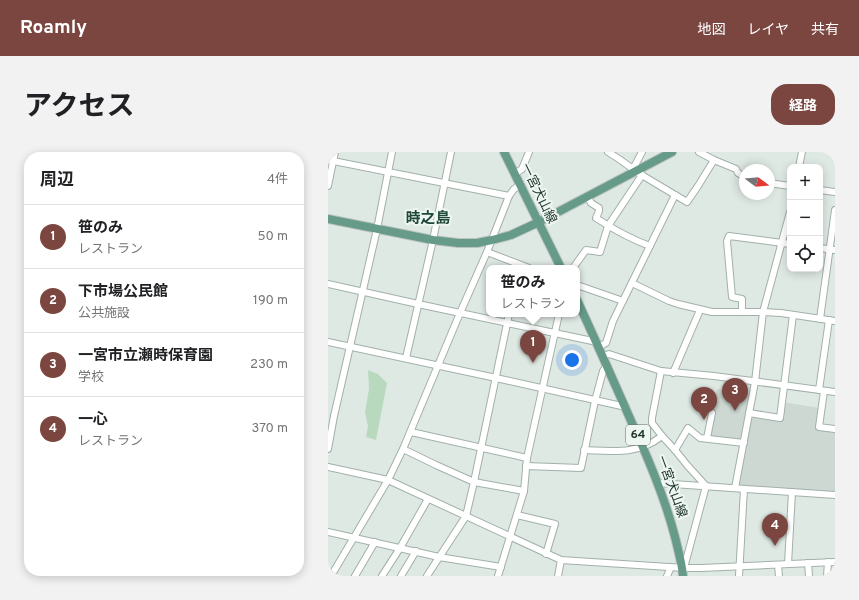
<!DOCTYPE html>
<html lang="ja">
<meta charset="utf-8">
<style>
body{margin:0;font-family:Overpass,"Noto Sans JP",sans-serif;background:#f2f2f2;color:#202124}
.controls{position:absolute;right:12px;top:12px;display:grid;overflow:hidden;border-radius:8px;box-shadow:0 2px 10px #0003}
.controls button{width:36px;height:36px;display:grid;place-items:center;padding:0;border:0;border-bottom:1px solid #e0e0e0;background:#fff;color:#202124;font:20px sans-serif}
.compass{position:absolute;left:411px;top:12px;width:36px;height:36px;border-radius:50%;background:#fff;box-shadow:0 2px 10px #0003;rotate:106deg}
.you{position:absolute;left:244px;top:208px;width:14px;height:14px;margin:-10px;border:3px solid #fff;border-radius:50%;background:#1a73e8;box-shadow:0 0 0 6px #1a73e833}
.badge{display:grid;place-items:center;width:26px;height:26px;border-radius:50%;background:#7a463f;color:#fff;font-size:13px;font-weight:700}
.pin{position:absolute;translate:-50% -33px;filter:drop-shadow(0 1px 2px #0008)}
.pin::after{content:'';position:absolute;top:21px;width:14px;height:12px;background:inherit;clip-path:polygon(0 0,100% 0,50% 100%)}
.popup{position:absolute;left:158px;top:113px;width:94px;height:52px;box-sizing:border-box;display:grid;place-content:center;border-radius:8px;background:#fff;filter:drop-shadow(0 1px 3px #0005);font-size:13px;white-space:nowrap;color:#757577}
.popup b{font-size:15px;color:#202124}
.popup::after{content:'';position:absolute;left:50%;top:100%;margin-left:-8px;border:8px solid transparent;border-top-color:#fff}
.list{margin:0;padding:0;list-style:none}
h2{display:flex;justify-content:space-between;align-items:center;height:52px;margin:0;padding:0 16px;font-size:17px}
h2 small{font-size:13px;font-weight:400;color:#757577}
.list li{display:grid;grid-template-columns:26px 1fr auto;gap:12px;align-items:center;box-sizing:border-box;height:64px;padding:0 16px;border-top:1px solid #e0e0e0}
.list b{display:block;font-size:15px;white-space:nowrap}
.list p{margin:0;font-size:13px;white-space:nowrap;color:#757577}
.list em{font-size:13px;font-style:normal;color:#757577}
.icon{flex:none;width:22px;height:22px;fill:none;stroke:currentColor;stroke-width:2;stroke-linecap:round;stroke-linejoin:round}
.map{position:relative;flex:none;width:507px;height:424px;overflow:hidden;border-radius:16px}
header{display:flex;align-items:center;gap:24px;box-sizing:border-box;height:56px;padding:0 20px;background:#7a463f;color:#fff}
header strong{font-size:19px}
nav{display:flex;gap:22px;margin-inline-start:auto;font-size:14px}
.intro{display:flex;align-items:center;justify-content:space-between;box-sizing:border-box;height:96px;padding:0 24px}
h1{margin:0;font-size:28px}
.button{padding:10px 18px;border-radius:16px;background:#7a463f;color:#fff;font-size:14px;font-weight:700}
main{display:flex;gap:24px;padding:0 24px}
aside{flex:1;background:#fff;border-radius:16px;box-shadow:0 2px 10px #0003}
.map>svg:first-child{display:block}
.built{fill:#cdd8d2}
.green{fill:#b9d9bf}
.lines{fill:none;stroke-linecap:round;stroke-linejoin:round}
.minor-casing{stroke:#a2b0a9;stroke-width:8}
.major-casing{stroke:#bcc3c1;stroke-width:10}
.minor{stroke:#fff;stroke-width:6}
.major{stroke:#669b89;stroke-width:8}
.labels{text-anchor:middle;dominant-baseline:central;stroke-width:4;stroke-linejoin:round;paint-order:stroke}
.shield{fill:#eef6f1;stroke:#5e7069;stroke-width:1}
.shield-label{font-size:12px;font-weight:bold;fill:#21372f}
.street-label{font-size:13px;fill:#21372f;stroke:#eef6f1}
.quarter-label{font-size:15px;font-weight:bold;fill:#1f473a;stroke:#eef6f1}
</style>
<header>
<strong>Roamly</strong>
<nav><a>地図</a><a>レイヤ</a><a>共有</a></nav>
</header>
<div class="intro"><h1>アクセス</h1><a class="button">経路</a></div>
<main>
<aside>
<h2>周辺<small>4件</small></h2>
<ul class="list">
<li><span class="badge">1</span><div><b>笹のみ</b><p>レストラン</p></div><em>50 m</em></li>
<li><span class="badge">2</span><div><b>下市場公民館</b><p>公共施設</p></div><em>190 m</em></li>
<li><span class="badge">3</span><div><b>一宮市立瀬時保育園</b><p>学校</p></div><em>230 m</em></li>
<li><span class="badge">4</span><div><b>一心</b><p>レストラン</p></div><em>370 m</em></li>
</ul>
</aside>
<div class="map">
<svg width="507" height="424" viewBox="0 0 507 424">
<rect width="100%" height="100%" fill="#dfe9e3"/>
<g class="built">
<polygon points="389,237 422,242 414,288 382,285 381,283"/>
<polygon points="454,250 492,256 490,276 507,278 507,341 411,334 410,332 421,261 452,266"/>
</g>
<polygon class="green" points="40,218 50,222 59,231 48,288 38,285 40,274 37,260 41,237"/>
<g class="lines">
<g class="minor-casing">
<g id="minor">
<polyline points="280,0 291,7 305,17"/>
<polyline points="314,0 305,17 307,19 359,50 370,34 386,8"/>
<polyline points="371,0 386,8 408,17 410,21 417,25"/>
<polyline points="0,8 181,44"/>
<polyline points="471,15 474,0"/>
<polyline points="187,22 194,17 201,0"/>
<polyline points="441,31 462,34"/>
<polyline points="0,34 7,0"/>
<polyline points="492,38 507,40"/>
<path d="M260,45L263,51L271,56V59L268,66C285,77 302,87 322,94"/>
<polyline points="492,96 507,98"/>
<polyline points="159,100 201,116"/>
<polyline points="245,116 258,98 272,100 280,74 314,23"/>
<polyline points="304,131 341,149 350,152 384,160 435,160 453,161 507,169"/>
<polyline points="0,132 90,152 269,190"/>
<polyline points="249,135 252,134 295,149"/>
<polyline points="414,160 414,147 404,145 399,89 401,84 462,92"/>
<polyline points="492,167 507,58"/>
<polyline points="0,190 168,226 298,255"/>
<polyline points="271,195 278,191 285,169 347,43"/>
<polyline points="275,204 281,202 333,219 386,224 507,240"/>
<polyline points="78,206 105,88 123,0"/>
<polyline points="333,219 324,266 324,271 334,284 347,298 359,313 378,334 356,416"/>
<polyline points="345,221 372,158"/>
<polyline points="491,238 501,168"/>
<polyline points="496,239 491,275 507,277"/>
<polyline points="421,261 452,266 465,163"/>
<polyline points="83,280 199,306"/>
<polyline points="379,286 384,261"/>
<polyline points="0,297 6,264 49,77 64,0"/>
<polyline points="75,297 108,313 146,330 196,339"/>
<path d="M256,298C285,299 310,303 334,284"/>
<polyline points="347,298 360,276 372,286 416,291"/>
<polyline points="198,314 253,316 267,249 275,219 279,213"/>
<polyline points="0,315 60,328 233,408 356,416 373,416 507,410"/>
<polyline points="330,331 507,343"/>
<polyline points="407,336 427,230 435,160 462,60"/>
<polyline points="189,363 227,372 218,402"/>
<polyline points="0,380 111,405 173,415"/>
<polyline points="480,411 481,424"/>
<polyline points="460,412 464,340"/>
<polyline points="450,413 451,424"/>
<polyline points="3,424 60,328 75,297 132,161 159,100 181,44 186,37 192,33"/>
<polyline points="27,424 47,390"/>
<polyline points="54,424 72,396 100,347"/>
<polyline points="73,424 88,399"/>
<polyline points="99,424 138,364 146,330 181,162"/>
<polyline points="170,424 196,339 199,306 231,162"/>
<polyline points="230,424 233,408"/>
<polyline points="339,424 343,415"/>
<polyline points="411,424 416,337"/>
<polyline points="499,424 500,410"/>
</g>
</g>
<g class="major-casing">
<g id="major">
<polyline points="176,0 233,116"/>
<polyline points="0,67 105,88 130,91 149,91 164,88 183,83 211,70 344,0"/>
<path d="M249,148C268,189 286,230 304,271C321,308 337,346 347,385C350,398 354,411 355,424"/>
</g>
</g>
<use href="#minor" class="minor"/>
<use href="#major" class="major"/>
</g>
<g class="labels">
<rect class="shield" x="298" y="273" width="24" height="20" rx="3"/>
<g class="shield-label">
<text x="310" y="283">64</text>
</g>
<g class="street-label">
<text transform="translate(210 42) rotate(64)">一宮犬山線</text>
<text transform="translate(343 335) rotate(70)">一宮犬山線</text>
</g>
<g class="quarter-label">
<text x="100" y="67">時之島</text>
</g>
</g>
</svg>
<div class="controls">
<button>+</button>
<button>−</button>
<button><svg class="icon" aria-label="locate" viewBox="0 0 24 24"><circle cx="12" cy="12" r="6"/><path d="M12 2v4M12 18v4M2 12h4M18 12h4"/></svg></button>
</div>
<svg class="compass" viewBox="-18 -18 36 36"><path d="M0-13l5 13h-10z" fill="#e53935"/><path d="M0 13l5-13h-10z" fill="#757577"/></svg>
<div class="you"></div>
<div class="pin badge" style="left:205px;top:211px">1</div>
<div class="popup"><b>笹のみ</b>レストラン</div>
<div class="pin badge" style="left:376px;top:268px">2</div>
<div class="pin badge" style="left:407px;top:259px">3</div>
<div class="pin badge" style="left:447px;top:394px">4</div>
</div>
</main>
